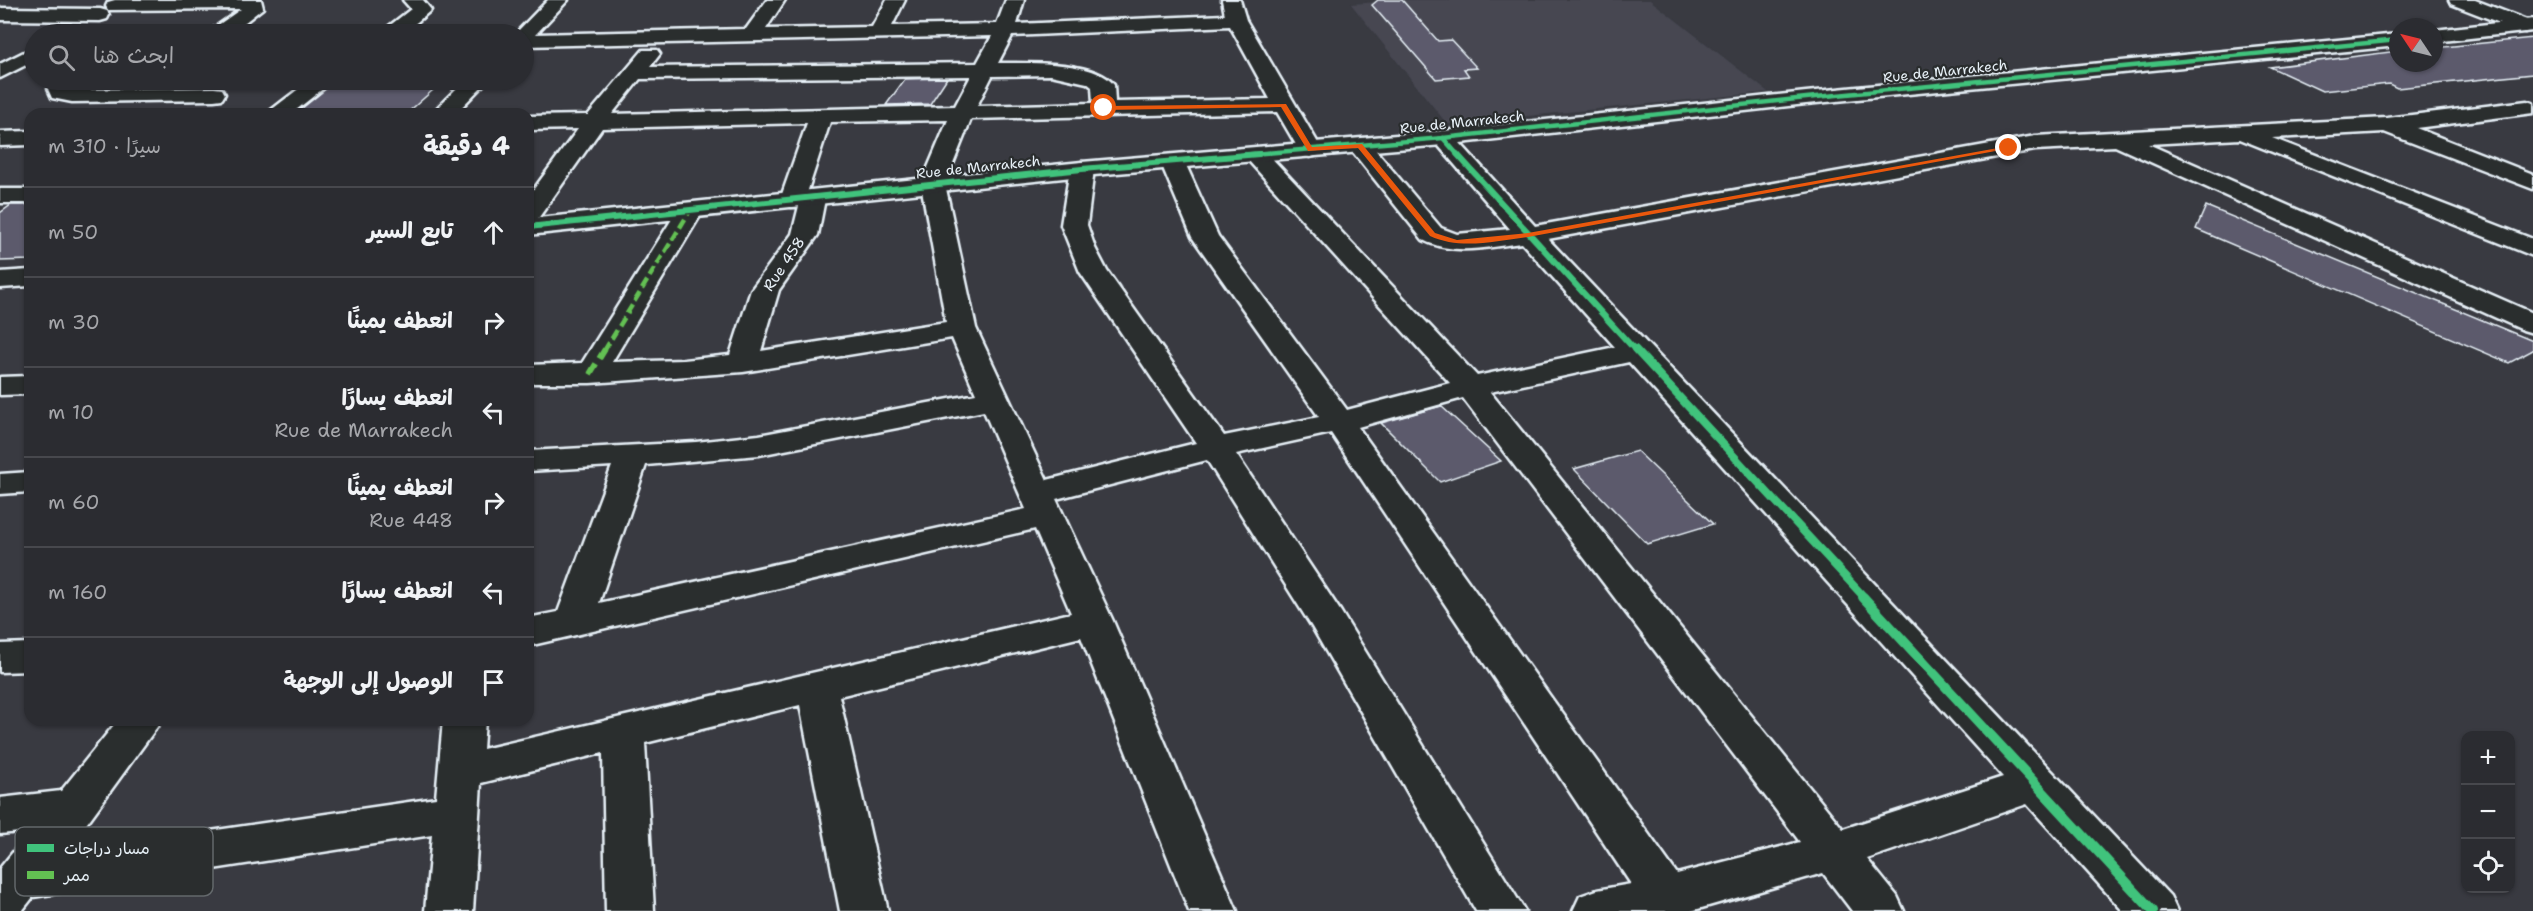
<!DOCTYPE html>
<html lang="ar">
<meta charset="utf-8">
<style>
body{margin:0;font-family:"Shantell Sans","Playpen Sans Arabic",sans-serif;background:#333439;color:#f1f3f6;direction:rtl}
.controls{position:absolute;right:18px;bottom:18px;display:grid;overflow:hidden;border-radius:12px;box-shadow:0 2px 4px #0004}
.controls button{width:54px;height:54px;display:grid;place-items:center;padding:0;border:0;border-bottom:2px solid #47484d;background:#2b2c31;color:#f1f3f6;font:30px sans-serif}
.compass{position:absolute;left:2389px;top:18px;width:54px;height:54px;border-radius:50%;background:#2b2c31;box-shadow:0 2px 4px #0004;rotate:305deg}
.stop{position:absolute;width:18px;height:18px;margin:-14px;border:4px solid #ea580c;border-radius:50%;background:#fff}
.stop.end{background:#ea580c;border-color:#fff;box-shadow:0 2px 6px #0008}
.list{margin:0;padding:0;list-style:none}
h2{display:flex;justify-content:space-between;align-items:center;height:78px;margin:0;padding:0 24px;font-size:26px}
h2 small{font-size:20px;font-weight:400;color:#a6a7ab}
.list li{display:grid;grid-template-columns:39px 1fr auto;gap:18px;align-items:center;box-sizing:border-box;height:90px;padding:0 24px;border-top:2px solid #47484d}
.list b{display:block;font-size:22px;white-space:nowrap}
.list p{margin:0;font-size:20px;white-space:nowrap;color:#a6a7ab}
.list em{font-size:20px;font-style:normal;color:#a6a7ab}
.icon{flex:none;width:33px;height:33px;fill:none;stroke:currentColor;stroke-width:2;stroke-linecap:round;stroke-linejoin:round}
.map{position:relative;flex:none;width:2533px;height:911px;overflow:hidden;direction:ltr}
.search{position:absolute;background:#2b2c31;box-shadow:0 2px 4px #0004;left:24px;top:24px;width:510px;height:66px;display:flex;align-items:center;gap:15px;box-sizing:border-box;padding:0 21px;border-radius:33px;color:#a6a7ab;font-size:22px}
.panel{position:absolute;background:#2b2c31;box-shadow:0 2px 4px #0004;left:24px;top:108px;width:510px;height:618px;border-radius:18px;direction:rtl}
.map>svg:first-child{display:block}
.built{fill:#464751}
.building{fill:#5b5a6c;stroke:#e8f1f8;stroke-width:1.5}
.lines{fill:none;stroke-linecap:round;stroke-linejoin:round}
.street-casing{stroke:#e8f1f8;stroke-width:5}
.secondary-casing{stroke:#e8f1f8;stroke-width:5}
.street{fill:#2a2d2e;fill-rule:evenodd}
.secondary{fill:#2a2d2e;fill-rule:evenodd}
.quiet-far1{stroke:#63c152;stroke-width:4.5;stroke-dasharray:10 4.5;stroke-linecap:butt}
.quiet{stroke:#63c152;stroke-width:6;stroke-dasharray:12 6;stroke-linecap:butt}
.cycleway-far3-casing{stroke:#2a2d2e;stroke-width:7}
.cycleway-far2-casing{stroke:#2a2d2e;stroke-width:9}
.cycleway-far1-casing{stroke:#2a2d2e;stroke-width:11}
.cycleway-casing{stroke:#2a2d2e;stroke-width:14}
.cycleway-far3{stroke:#40c37c;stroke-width:4.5}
.cycleway-far2{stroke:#40c37c;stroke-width:6}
.cycleway-far1{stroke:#40c37c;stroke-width:8}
.cycleway{stroke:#40c37c;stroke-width:10}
.route{fill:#ea580c}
.labels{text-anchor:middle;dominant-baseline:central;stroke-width:4.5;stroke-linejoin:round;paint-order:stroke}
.far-street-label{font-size:14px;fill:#e8f1f8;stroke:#2a2d2e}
.street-label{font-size:15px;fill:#e8f1f8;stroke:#2a2d2e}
.key{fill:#2a2d2e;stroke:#63686b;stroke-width:1.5}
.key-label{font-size:16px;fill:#e8f1f8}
</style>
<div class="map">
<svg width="2533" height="911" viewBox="0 0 2533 911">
<rect width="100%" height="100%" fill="#393a41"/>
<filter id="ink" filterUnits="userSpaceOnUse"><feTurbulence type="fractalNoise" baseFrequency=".0167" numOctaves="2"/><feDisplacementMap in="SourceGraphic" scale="12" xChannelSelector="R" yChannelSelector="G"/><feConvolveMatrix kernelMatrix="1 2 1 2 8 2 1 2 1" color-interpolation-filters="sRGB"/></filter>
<g filter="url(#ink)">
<polygon class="built" points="1407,0 1650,0 1768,92 1447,124 1351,4"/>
<g class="building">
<polygon points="1378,0 1402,0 1438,41 1451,40 1477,68 1464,69 1469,76 1436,79 1372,5"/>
<polygon points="2533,38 2533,74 2397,88 2389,84 2322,91 2270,67 2398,51 2398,63 2434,63 2434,48"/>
<polygon points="947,78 930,104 886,105 905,79"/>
<polygon points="442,82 406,114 295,114 333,83"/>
<polygon points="11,205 30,205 30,260 0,261 0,213"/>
<polygon points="2206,206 2533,341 2533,350 2509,363 2196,229"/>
<polygon points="1441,406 1501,461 1440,482 1381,423"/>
<polygon points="1637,451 1713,524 1647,544 1574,469"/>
</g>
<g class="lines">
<g class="street-casing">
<g id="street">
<polygon points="115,0 261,0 263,8 230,34 209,34 211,30 241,9 108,10 106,6 108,2"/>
<polygon points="403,0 423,0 431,10 403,34 382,34 384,30 411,9"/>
<path d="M548,0H568L536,34L746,29L767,0H785L766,29L872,27L887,0H905L892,26L997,24L1006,0H1024L1017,24L1225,15L1222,0H1240L1246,20L1322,150L1318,155L1310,157L1302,155L1277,112L971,119L945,184L976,328L1047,480L1196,443L1080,272L1061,225L1070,169L1074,164L1082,162L1090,164L1094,169L1087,225L1095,248L1107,271L1224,436L1319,417L1192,237L1161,163L1165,158L1173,156L1181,158L1185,163L1218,236L1347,410L1450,383L1248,160L1244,155L1248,150L1256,148L1264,150L1477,376L1615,347L1522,243C1488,247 1454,256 1423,240L1348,146L1352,141L1360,139L1368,141L1441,228L1457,234L1510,229L1432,138L1435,133L1443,131L1451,133L1535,226L2035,136L2387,118L2527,101L2533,103V113L2416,128L2533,174V189L2384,132L2272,138L2533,239V256L2240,139L2148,144L2533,313V333L2523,330L2115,146L2035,150L1548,239L2170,896L2177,911H2123L2027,804L1867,859L1897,896L1904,911H1852L1823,873L1691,911H1573L1580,896L1597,890L1631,884L1331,433L1236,454L1341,612L1525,911H1476L1312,627L1207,460L1056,499L1113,621L1237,911H1189L1081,637L839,696L888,911H840L800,705L645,743L654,911H606L603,753L481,783L473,911H425L432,835L33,897L22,911H0V868L30,831L0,834V798L61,791L118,720H162L66,852L436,798L443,720H485L483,749L1071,613L1035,529L528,646V618L558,612L612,466L528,471V451L696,442L759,435L976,394L952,338L743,372L590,383H528V365L582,363L677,211L681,206L690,203L699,206L703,211L612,362L684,360L730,355L751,290L792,234L799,206L792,207L783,205L780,200L807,123L602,128L537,220L528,223V197L578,129L528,130V116L588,115L643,50H657L660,54L650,67L977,63L992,36L524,46V34H515ZM1230,26L1270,99L1115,102L1114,85C1096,60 1026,63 998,63L1012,36ZM1051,75L1087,83L1092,87L1093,103L977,106L992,76ZM971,76L955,106L612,114L640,79ZM948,120L921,184L946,322L761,351L779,290L818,235L825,199L822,194L813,192L807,193L830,122ZM1629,362L2003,777L1843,829L1490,392ZM1463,398L1800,842L1677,874L1358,427ZM984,411L1026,509L599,603L646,465L759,455Z"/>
<polygon points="2449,0 2475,0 2532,22 2533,28 2525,32 2518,30 2451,4"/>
<polygon points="0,8 100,9 107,11 109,15 107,19 100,21 0,20"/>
<polygon points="34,47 34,61 0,78 0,64"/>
<polygon points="60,80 84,80 81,84 73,90 214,88 222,89 225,94 222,99 214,100 72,102 52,98 48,89"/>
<polygon points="310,80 334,80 291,114 266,114"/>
<polygon points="465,80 488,80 455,114 431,114"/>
<polygon points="30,131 30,145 0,146 0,132"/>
<rect x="0" y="189" width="30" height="14"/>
<polygon points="30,376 30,394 0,395 0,377"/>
<polygon points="30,472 30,492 0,494 0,474"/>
<polygon points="30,643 30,671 0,672 0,644"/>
</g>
</g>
<g class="secondary-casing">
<g id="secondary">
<polygon points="2533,19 2533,31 2434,42 2434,30"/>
<polygon points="2398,34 2398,46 1806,104 1443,145 1082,176 528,235 528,219 1082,162 1443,131 1806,92"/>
<polygon points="30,270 30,286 0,288 0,272"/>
</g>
</g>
<use href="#street" class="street"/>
<use href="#secondary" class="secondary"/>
<polyline class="quiet-far1" points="604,351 690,211"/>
<polyline class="quiet" points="590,374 605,349"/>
<g class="cycleway-far3-casing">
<g id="cycleway-far3">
<polyline points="1443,138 1458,155"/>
<polyline points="1241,155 1443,138 1806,98 2398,40"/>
</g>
</g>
<g class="cycleway-far2-casing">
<g id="cycleway-far2">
<polyline points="1457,154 1636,351"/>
<polyline points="528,227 1082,169 1259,154"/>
</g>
</g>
<g class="cycleway-far1-casing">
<polyline id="cycleway-far1" points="1635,349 1865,598"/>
</g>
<g class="cycleway-casing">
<polyline id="cycleway" points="1863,597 2153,911"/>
</g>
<use href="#cycleway-far3" class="cycleway-far3"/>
<use href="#cycleway-far2" class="cycleway-far2"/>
<use href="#cycleway-far1" class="cycleway-far1"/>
<use href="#cycleway" class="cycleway"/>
</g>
</g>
<path class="route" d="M1286,104L1312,147L1362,144L1435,233L1457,240L1528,233L2009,146L2012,148L1528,237C1496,241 1460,250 1430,236L1358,148L1308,151L1281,107L1104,110L1101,108L1104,106Z"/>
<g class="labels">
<g class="far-street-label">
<text transform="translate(1945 71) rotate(-6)">Rue de Marrakech</text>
<text transform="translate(1462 122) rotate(-6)">Rue de Marrakech</text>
<text transform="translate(978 167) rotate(-6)">Rue de Marrakech</text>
</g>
<g class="street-label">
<text transform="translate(784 264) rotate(-56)">Rue 458</text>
</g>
</g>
<rect x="15" y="827" width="198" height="69" rx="9" class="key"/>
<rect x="27" y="844" width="27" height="8" fill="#40c37c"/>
<rect x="27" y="871" width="27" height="8" fill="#63c152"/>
<g class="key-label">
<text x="64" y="854">مسار دراجات</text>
<text x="64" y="881">ممر</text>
</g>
</svg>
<div class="controls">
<button>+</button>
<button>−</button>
<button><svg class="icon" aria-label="locate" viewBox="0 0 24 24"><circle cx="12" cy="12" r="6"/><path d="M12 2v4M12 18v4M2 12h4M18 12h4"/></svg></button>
</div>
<svg class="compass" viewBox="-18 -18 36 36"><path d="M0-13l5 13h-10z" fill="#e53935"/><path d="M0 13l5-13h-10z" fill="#a6a7ab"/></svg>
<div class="stop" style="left:1104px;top:108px"></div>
<div class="stop end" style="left:2009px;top:148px"></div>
<div class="search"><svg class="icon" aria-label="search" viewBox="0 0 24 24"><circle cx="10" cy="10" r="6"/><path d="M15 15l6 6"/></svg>ابحث هنا</div>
<section class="panel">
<h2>4 دقيقة<small>سيرًا · 310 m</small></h2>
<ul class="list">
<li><svg class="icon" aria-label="ahead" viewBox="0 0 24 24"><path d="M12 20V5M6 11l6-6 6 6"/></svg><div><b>تابع السير</b></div><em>50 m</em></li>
<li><svg class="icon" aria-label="right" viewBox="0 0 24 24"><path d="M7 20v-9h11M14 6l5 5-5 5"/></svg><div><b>انعطف يمينًا</b></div><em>30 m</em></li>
<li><svg class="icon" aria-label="left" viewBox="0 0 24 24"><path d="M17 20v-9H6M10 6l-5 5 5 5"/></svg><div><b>انعطف يسارًا</b><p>Rue de Marrakech</p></div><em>10 m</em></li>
<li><svg class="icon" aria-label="right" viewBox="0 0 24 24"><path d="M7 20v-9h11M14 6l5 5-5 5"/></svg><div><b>انعطف يمينًا</b><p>Rue 448</p></div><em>60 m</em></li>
<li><svg class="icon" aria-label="left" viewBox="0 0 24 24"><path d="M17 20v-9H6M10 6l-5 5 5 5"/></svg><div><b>انعطف يسارًا</b></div><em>160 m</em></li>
<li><svg class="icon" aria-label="arrive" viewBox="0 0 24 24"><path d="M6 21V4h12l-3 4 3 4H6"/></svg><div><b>الوصول إلى الوجهة</b></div></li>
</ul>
</section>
</div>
